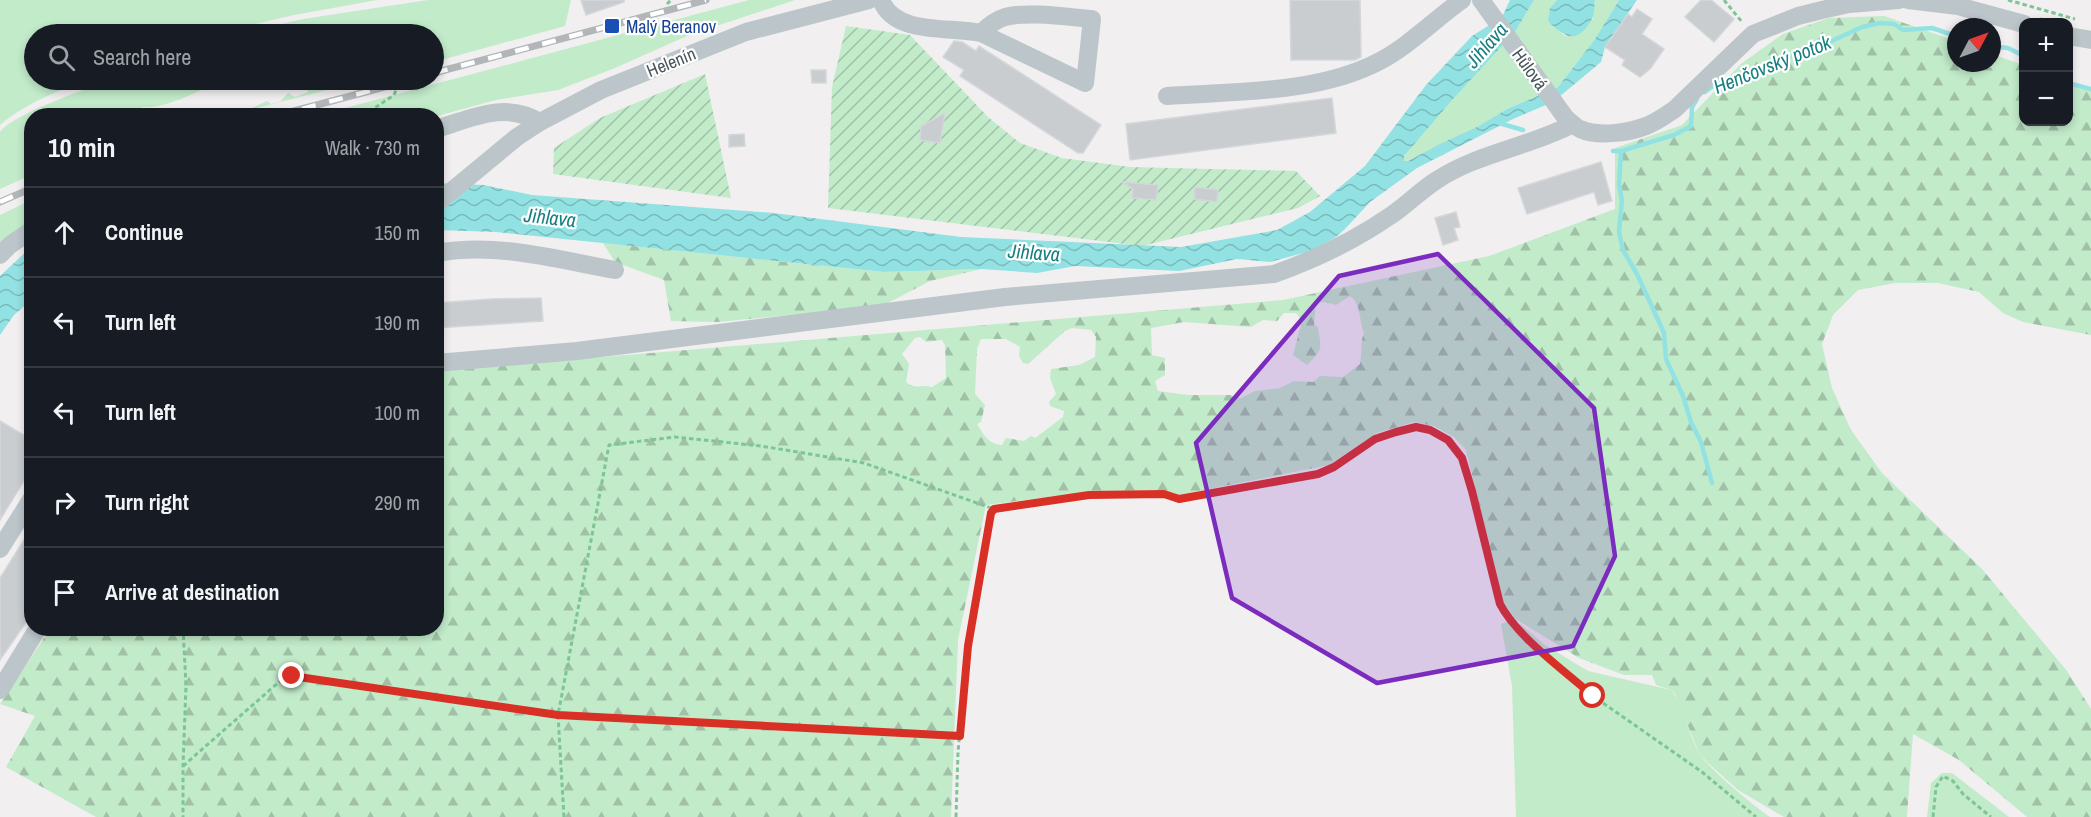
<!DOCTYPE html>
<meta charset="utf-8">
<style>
body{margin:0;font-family:"Archivo Narrow",sans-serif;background:#20242c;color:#f1f3f6}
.controls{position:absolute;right:18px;top:18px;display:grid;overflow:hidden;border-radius:12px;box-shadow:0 3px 9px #0003}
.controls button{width:54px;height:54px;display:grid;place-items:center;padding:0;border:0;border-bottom:2px solid #363941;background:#171b24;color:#f1f3f6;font:30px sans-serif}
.compass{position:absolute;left:1947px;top:18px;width:54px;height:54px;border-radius:50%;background:#171b24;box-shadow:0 3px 9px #0003;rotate:49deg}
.stop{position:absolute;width:18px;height:18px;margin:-14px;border:4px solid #d93025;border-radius:50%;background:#fff}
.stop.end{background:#d93025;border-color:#fff;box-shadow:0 2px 6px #0008}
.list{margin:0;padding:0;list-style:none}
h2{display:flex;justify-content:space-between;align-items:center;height:78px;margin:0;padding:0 24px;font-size:26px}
h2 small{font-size:20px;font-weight:400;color:#9ea1a6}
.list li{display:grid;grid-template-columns:39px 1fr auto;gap:18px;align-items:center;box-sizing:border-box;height:90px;padding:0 24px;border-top:2px solid #363941}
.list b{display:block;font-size:22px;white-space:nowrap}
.list em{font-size:20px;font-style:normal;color:#9ea1a6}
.icon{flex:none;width:33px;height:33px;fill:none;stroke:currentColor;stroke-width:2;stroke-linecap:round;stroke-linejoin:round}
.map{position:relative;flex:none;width:2091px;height:817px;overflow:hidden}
.search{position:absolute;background:#171b24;box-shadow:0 3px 9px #0003;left:24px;top:24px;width:420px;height:66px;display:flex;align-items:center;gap:15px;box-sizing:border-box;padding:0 21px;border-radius:33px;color:#9ea1a6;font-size:22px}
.panel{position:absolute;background:#171b24;box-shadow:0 3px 9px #0003;left:24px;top:108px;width:420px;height:528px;border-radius:24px}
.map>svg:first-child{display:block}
.grass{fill:#c2ebca}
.forest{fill:url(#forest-firs);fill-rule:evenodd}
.garden{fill:url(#garden-furrows)}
.water{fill:url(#water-waves)}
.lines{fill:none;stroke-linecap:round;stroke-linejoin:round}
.stream{stroke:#93e2e3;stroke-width:4.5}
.building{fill:#c9cdd0;stroke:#d4d7da;stroke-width:1.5}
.path{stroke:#7dc594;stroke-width:3;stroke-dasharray:4.5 3;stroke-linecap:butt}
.minor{stroke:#bcc6ca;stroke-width:18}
.rail-casing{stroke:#b2b6b9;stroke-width:7}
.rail{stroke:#fff;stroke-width:4.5;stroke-dasharray:14;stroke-linecap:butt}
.route{stroke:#d93025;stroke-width:8}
.marked{fill:#7b2cbf;fill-opacity:0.2;stroke:#7b2cbf;stroke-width:4.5;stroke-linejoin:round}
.transit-dot{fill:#1a4fb4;stroke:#fff;stroke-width:2}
.labels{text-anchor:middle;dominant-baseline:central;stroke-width:4.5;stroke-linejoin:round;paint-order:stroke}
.transit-label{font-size:18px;fill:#164399;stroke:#fff;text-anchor:start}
.street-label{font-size:18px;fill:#49565b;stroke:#fff}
.water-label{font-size:20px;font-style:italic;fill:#187f80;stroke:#fff}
</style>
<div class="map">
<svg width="2091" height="817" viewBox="0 0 2091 817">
<defs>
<pattern id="forest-firs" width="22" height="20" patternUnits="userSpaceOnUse" patternTransform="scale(1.5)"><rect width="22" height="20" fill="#c2ebca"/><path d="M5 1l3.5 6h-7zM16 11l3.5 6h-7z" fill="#a0c1a7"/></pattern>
<pattern id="garden-furrows" width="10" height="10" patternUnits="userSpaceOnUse" patternTransform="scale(1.5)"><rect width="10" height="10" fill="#c2ebca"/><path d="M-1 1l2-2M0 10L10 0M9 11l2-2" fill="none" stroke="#a0c1a7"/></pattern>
<pattern id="water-waves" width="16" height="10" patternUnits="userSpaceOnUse" patternTransform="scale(1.5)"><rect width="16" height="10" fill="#93e2e3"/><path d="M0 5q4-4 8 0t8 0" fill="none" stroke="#7ababb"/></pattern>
</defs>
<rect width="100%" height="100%" fill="#f1eff0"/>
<g class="grass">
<path d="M0,0H377L294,15L212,34H34V80H88C59,90 23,105 0,125Z"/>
<polygon points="428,0 571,0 565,26 434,62 434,34 238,34 303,19"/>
<polygon points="749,0 795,0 689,35 615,68 558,90 496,100 437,116 319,115"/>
<polygon points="1534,0 1557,0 1550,8 1554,27 1565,36 1593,19 1595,0 1619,0 1595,39 1558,87 1507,109 1482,125 1407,161 1403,161 1404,156 1452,99 1515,32"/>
<path d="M110,80H224C203,89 164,110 142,107L134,115L32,116L31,175L0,189V132C15,113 84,90 110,80Z"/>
<path d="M303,80H366L230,115H218L225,112C239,115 255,107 267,101L271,104L281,101L288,93L295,97L308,92Z"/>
<polygon points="31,200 31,225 0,247 0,215"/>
<path d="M1509,621L1520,624L1545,645L1588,671L1671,690C1686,708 1687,734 1700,754C1710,770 1754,806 1770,817H1516L1512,686L1501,624Z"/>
<polygon points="1942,773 1952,773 2009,817 1927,817 1931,783"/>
</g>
<g class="forest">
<path d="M1884,16L1956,41V63H1992V54L2023,65L2024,122H2068L2069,81L2091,89V335L2023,322L2003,313L1979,292L1938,283H1895L1858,290L1833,315L1822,344L1832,388L1851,430L1882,473L1982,569L2067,671L2091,709V817H2027L1959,760L1913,734L1907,817H1784L1738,790L1708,763L1699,753L1675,694L1671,690L1656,685L1652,675H1624L1579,658L1506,613L1466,450L1454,437L1434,426L1414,422L1377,433L1329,465L1179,495L1164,490L1089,492L986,505L958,640L951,817H96L6,767L35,716L0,704L50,629L436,628L437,371L1283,300L1489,256L1615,209V148L1682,125L1742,63L1783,34L1829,18ZM1350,296C1361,303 1359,321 1364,333C1360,342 1362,354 1360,364L1343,377L1320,376L1313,382L1294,381L1280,388L1255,391L1241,398L1230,395H1188L1158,391L1155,381L1165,375V358L1152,355L1151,328L1184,322L1251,327L1263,320L1277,321L1284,313H1296L1302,321L1293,355L1307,365C1324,349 1321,349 1318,327L1314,325L1316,303L1325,302L1336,305ZM1072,328L1091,330L1096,337L1095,357L1079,365L1051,369L1050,378L1056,394L1049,402L1050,406L1064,411L1063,417L1035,438L1031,436L1024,441L1006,438L1002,445C988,444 984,435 977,424L981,422L985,405L975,394L977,349L981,339H1006L1020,347L1019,356L1023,363L1028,364L1065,331ZM920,337L926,342L942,340L945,345L946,378L932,387C922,384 914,390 906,382L909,364L902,354L915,338Z"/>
<polygon points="603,243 884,272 982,269 930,281 882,306 717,322 671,321 664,280 615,262"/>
</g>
<g class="garden">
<polygon points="846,26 910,35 988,117 1020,143 1062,158 1130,167 1296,171 1320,196 1298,208 1142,246 828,208 832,87"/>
<polygon points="705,74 731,198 553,174 554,148 600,118"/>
</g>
<g class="water">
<polygon points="1510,0 1534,0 1515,32 1453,99 1404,156 1404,161 1408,161 1442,143 1479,126 1507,109 1558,87 1595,39 1619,0 1637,0 1605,47 1601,62 1553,102 1513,119 1417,168 1370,202 1345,229 1336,237 1314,250 1270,262 1237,259 1179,271 1075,266 1037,273 982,269 884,272 496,232 437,230 437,183 483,185 532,195 774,213 961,237 1181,247 1277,230 1310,212 1365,166 1426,85 1472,36 1502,17"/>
<path d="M1557,0H1595C1594,6 1595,14 1592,19C1578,44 1565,39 1548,21L1550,8Z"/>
<polygon points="31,247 31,300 14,315 0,335 0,276"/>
</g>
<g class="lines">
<g class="stream">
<polyline points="1992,46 2008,48 2024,56"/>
<polyline points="2068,83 2091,89"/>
<polyline points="1705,92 1720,81 1747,75 1773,60 1782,59 1821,46 1862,27 1880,23 1894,24 1903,30 1932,28 1956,36"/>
<polyline points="1499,123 1523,130"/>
<polyline points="1613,151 1621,151 1674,135 1691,126 1692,107 1697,99"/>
<polyline points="1621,151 1619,185 1622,200 1619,232 1623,250 1637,274 1664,333 1666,359 1683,396 1691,422 1701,442 1712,483"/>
</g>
</g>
<g class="building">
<polygon points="581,0 624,0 624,2 586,15"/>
<polygon points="1290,0 1360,0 1361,57 1355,60 1291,60"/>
<polygon points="1701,0 1711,0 1734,19 1714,42 1685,17"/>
<polygon points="1637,9 1652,19 1642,34 1664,49 1650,69 1640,77 1622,65 1625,60 1605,47 1628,14 1632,17"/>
<polygon points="954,41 962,42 976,51 979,46 1101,125 1083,153 1078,153 960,76 964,70 943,57"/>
<polygon points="811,70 826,70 826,83 812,83"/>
<polygon points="1332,98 1336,133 1130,160 1126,124"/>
<polygon points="945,113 940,143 920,140 921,126"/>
<polygon points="744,134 745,146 729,147 729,135"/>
<polygon points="1601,162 1612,201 1598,205 1594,192 1527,214 1518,188"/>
<polygon points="1122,182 1158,185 1156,200 1132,198 1133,189"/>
<polygon points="1195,187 1218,190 1217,202 1194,199"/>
<polygon points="1456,212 1460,227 1454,228 1458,240 1443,245 1435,218"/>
<polygon points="541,298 543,321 436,328 436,303 491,299"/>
<polygon points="0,421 32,440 32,468 0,520"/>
<polygon points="32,527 32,614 0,660 0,578"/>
</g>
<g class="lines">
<g class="path">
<polyline points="1724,0 1742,22"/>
<polyline points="2008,0 2075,19"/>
<polyline points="667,4 671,0"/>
<polyline points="2040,19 2053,22"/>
<polyline points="363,116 394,95 399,83 398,80"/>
<polyline points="183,628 186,686 183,766 183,817"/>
<polyline points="183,766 279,682 292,676 558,715 960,736"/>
<polyline points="564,817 558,715 609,445 675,437 761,446 864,463 994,509"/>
<polyline points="956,817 958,752 968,646 991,513 994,509 1089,495 1164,493 1179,499 1318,474 1334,467 1375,439 1396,432 1416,427 1430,430 1448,440 1462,458 1472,491 1500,605 1507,617 1545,655 1593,696 1702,772 1756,817"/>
<polyline points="1933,817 1936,787 1943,776 1953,781 1963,794 1991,817"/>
</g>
<g class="minor">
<path d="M881,0C895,36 950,26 981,33L1085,83L1092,19C1068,17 1027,11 1005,17C995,20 988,26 981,33"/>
<path d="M1481,0L1565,117C1569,121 1574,126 1580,129C1597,137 1628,133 1646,126C1657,122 1666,115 1675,109L1753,34L1798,16L1822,10L1849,4L1899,0"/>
<polyline points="1908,0 1958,6 2024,24"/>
<polyline points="2068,36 2091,40"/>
<path d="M1167,96C1235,91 1316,94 1378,62C1409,46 1434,20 1462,0"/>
<path d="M436,129C473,118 504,101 540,122"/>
<polyline points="436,204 517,137 540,122 601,90 746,32 869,0"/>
<path d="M436,253C497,242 555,259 615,270"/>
<polyline points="0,255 10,245 32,230"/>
<path d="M436,363L577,351L1005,297L1274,274C1316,259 1356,240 1393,214C1408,204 1421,190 1437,180C1478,153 1529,147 1573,124"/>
<polyline points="0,549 32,498"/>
<polyline points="0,690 38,628"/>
</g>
<g class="rail-casing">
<g id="rail">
<polyline points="434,73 706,0"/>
<polyline points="275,116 411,80"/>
<polyline points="0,202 32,188"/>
</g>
</g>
<use href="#rail" class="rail"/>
</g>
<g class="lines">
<path class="route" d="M292,676L558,715L960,736L968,646L991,513L994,509L1089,495L1164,494L1179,499L1318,474L1334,467L1375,439L1396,432L1416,427L1430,430L1448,440L1462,458L1472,491L1500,604C1517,637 1565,671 1593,696"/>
</g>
<path class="marked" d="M1438,254L1594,408L1615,556L1573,646L1377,683L1232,598L1196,443L1339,276Z"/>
<rect class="transit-dot" x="604" y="18" width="16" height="16" rx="3"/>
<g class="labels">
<g class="transit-label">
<text x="626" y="26">Malý Beranov</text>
</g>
<g class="street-label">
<text transform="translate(671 62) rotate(-22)">Helenín</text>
<text transform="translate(1530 69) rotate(54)">Hůlová</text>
</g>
<g class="water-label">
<text transform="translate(1486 45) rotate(-49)">Jihlava</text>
<text transform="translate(1772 64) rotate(-22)">Henčovský potok</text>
<text transform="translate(550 217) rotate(6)">Jihlava</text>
<text transform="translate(1034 252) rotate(4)">Jihlava</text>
</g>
</g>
</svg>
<div class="controls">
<button>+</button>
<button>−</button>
</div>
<svg class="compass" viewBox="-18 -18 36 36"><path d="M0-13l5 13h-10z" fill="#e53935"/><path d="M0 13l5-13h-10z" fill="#9ea1a6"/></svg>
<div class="stop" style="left:1593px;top:696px"></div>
<div class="stop end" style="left:292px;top:676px"></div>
<div class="search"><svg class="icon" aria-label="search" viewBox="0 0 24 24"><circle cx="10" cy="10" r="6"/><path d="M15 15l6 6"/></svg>Search here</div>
<section class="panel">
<h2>10 min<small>Walk · 730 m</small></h2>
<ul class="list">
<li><svg class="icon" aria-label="ahead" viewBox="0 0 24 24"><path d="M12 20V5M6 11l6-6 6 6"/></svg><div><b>Continue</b></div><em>150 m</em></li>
<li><svg class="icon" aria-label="left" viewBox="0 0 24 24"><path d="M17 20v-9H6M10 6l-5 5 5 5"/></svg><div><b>Turn left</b></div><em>190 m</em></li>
<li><svg class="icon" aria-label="left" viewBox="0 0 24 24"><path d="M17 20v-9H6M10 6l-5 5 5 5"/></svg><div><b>Turn left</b></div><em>100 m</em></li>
<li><svg class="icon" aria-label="right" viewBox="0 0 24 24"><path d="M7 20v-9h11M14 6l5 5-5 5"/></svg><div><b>Turn right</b></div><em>290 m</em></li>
<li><svg class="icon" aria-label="arrive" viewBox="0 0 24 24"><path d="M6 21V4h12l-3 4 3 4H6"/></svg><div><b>Arrive at destination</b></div></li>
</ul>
</section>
</div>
